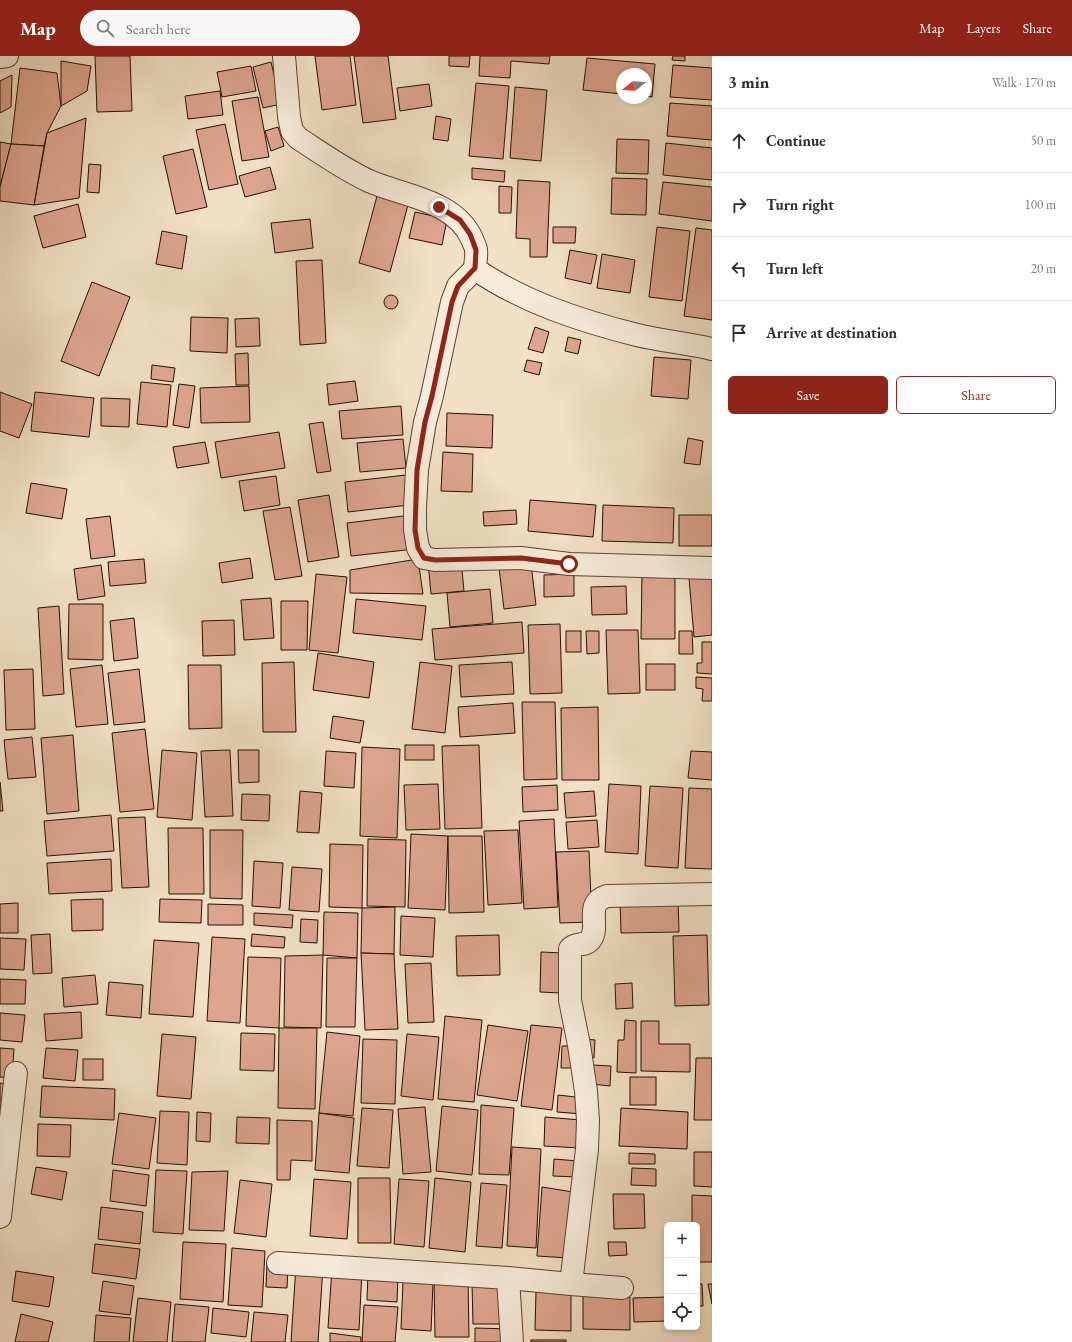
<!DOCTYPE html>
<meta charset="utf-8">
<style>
body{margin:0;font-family:"EB Garamond",serif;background:#f7f7f7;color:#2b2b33}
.controls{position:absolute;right:12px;bottom:12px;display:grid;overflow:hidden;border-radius:6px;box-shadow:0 2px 6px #0003}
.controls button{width:36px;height:36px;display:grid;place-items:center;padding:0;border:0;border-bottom:1px solid #e1e1e2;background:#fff;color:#2b2b33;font:20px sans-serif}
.compass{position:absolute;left:616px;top:12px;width:36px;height:36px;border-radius:50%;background:#fff;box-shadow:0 2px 6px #0003;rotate:252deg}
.stop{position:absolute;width:12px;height:12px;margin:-9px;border:3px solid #8f2418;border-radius:50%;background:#fff}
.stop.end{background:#8f2418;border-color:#fff;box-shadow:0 1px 4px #0008}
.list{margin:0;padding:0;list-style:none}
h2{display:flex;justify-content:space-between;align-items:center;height:52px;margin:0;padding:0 16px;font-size:17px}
h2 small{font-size:13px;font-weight:400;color:#7c7c81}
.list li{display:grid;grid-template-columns:26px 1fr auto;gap:12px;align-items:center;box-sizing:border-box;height:64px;padding:0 16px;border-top:1px solid #e1e1e2}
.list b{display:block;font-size:15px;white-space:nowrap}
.list em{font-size:13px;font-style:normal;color:#7c7c81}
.actions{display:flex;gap:8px;padding:12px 16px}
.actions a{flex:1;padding:9px 0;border:1px solid #8f2418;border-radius:6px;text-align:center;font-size:14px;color:#8f2418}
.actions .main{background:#8f2418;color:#fff}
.icon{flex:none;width:22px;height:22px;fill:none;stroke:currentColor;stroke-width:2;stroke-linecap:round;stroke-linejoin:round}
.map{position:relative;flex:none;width:712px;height:1286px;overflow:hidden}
header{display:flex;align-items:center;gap:24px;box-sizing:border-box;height:56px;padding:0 20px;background:#8f2418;color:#fff}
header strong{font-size:19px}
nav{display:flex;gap:22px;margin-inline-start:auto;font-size:14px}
.search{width:280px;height:36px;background:#f7f7f7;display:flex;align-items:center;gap:10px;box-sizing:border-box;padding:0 14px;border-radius:22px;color:#7c7c81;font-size:15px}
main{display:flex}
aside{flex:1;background:#fff}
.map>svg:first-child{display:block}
.building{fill:#dda58f;stroke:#270f00}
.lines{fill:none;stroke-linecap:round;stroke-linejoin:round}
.minor-casing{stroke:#5a4331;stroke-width:24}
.minor{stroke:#f6ebd9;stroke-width:22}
.route{stroke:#8f2418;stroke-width:5}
</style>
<header>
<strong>Map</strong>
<div class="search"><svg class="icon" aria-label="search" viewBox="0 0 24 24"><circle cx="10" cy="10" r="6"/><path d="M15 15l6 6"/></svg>Search here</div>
<nav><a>Map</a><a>Layers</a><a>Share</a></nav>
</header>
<main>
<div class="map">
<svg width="712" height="1286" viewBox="0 0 712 1286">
<rect width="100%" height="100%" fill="#f1e0c5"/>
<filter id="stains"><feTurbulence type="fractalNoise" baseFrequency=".005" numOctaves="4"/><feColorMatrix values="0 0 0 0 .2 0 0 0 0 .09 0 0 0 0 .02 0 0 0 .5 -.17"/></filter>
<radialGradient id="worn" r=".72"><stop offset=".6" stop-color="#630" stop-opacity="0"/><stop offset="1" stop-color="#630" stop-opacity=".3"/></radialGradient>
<g class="building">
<polygon points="95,0 130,0 132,55 97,56"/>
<polygon points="315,0 350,0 356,49 322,54"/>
<polygon points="354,0 388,0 396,63 363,67"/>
<polygon points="449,0 470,0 469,11 449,10"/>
<polygon points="480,0 550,0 549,8 511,5 510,22 479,20"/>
<polygon points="673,0 685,0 685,5 672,4"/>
<polygon points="587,2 655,8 652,41 646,40 646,18 622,18 622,38 583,34"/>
<polygon points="61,5 91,10 87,35 61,50"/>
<polygon points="271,6 281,48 263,52 253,11"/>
<polygon points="673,9 712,12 712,44 670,41"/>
<polygon points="251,10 256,35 222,41 217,16"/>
<polygon points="20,12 57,17 61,50 47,77 44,90 11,88"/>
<polygon points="12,19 11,51 0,57 0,25"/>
<polygon points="476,27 509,30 503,103 469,100"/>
<polygon points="429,28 432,50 400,55 397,32"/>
<polygon points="515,31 547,34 541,105 510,102"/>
<polygon points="220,35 223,59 188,63 185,40"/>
<polygon points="258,41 269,101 242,105 232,45"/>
<polygon points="670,47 712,50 712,84 667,80"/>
<polygon points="436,60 451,63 448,85 433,83"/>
<polygon points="86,62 79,142 34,149 47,77"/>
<polygon points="225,68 238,128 209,134 196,74"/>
<polygon points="278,71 284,90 271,95 265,75"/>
<polygon points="617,83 649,84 648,118 616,117"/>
<polygon points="0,86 11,88 0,131"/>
<polygon points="666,87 712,92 712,124 663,119"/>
<polygon points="11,88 44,90 34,149 0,145 0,131"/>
<polygon points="193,93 207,151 176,158 163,100"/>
<polygon points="89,108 101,109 99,137 87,136"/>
<polygon points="270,111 276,133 245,141 239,120"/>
<polygon points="472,112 505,115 504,126 472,123"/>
<polygon points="612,122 647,123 646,159 611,158"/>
<polygon points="518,124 550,126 547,201 530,201 530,183 516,182"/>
<polygon points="663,126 712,131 712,165 659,158"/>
<polygon points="499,130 512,131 511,157 499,157"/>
<polygon points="377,140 408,149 390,216 359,207"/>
<polygon points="78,148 86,181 43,192 34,160"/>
<polygon points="415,156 447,163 442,189 409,182"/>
<polygon points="310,163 313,192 275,197 271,167"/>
<polygon points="553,171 576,171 575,187 553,187"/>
<polygon points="657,171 690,175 682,245 649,241"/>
<polygon points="696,172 712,174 712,264 684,260"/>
<polygon points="162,175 187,180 182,213 156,208"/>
<polygon points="570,194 597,199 591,228 565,222"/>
<polygon points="602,198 635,204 630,237 597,232"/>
<polygon points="322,204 326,287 300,289 296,205"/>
<polygon points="92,226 130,241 99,320 61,305"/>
<circle cx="391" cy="246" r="7"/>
<polygon points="191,261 228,262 227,297 190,295"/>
<polygon points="259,262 260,290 236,291 235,263"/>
<polygon points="535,271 549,276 543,297 528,293"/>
<polygon points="568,281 581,284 578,298 565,295"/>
<polygon points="248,297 249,329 236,329 235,298"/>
<polygon points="654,301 691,304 688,343 651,340"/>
<polygon points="527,304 542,307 539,319 524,315"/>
<polygon points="152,309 175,312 173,326 151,323"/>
<polygon points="355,325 358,345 329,349 327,328"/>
<polygon points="141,326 171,329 167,371 137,368"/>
<polygon points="179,328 195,330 189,372 173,369"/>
<polygon points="249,330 250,366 201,367 200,332"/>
<polygon points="0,336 32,348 19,382 0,375"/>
<polygon points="35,336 94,342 89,381 31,375"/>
<polygon points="101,342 130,343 129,371 101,370"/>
<polygon points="401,350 403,379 342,383 339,355"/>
<polygon points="447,357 493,359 492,392 446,390"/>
<polygon points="323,366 331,415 317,417 309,368"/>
<polygon points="279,376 285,412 221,422 215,386"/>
<polygon points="688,382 703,385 700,409 684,407"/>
<polygon points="403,383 406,412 360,416 357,387"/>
<polygon points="205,386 209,407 177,412 173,391"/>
<polygon points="443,396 473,398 472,436 441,435"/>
<polygon points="406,419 409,449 348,456 345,426"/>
<polygon points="276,420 280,449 244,455 239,425"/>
<polygon points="31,427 67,433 62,463 26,457"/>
<polygon points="329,439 339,501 308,506 298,444"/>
<polygon points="530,444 596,449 593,481 528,475"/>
<polygon points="603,449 674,452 673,487 602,485"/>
<polygon points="290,451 302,520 275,524 263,455"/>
<polygon points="516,454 517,468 484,470 483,456"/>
<polygon points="411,459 415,493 351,500 347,467"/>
<rect x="679" y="459" width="33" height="31"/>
<polygon points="110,460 115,500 91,503 86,463"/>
<polygon points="250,502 253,522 222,527 219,507"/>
<polygon points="144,503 146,527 110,530 108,506"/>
<polygon points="418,503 423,538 350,537 350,514"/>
<polygon points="461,503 464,535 431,538 428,506"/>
<polygon points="531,508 536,549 504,553 499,512"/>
<polygon points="101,509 105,540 78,544 74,513"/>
<polygon points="642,516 675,516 675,583 641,583"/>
<polygon points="316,518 347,521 338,597 309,594"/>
<polygon points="574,518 574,540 544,541 544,519"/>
<polygon points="712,520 712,579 694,581 689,522"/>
<polygon points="626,530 627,558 592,559 591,531"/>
<polygon points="490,533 493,567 450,571 447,537"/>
<polygon points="271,542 274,582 244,584 241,544"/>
<polygon points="356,543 426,550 422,584 353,577"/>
<polygon points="281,545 308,545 307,594 281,594"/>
<polygon points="69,548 103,548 103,604 68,603"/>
<polygon points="59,550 64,638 43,640 38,552"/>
<polygon points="134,562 138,602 114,605 110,565"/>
<polygon points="234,564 235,599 203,600 202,565"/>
<polygon points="522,566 524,597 435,604 432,573"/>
<polygon points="560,568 562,637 530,638 528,569"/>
<polygon points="606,574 638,574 640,637 608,638"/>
<rect x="566" y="575" width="15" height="21"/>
<polygon points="586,575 599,575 599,597 587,598"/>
<polygon points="679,575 692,575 693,598 679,598"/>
<polygon points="702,586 712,586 712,618 697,617 697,607 702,607"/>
<polygon points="318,597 374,606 369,642 313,634"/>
<polygon points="294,606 296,676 263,676 262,607"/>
<polygon points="420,606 452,610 445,677 412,673"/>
<polygon points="512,606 514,638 461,641 459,609"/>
<rect x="646" y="608" width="29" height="26"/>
<polygon points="102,609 108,668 76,671 70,613"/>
<polygon points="188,609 221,609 222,672 189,673"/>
<polygon points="33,613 35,673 6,674 4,614"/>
<polygon points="139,613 145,666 114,669 108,617"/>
<polygon points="696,621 712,622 712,645 702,645 703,633 696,632"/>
<polygon points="522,646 555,646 557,723 524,724"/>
<polygon points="513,647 515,677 460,681 458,651"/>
<polygon points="598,651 599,724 562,724 561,652"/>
<polygon points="333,660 364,665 360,687 330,682"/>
<polygon points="145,673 154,753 120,756 112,677"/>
<polygon points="73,679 79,755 47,758 41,682"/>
<polygon points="32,681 36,721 8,723 4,684"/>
<rect x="405" y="689" width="29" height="15"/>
<polygon points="479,689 482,772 445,773 442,690"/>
<polygon points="362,691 400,693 397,782 360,780"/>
<polygon points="162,694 197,697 192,764 157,761"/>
<polygon points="230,694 233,760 205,761 201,695"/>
<polygon points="238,694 259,694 259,726 239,727"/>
<polygon points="326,695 356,697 354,732 324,730"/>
<polygon points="691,695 712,696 712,724 688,722"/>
<polygon points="0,726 3,755 0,755"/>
<polygon points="438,728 440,773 406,774 404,729"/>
<polygon points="609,728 641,730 638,798 605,796"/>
<polygon points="557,729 558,754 523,756 522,731"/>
<polygon points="650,730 683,732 678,812 645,810"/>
<polygon points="689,732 712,733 712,813 685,812"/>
<polygon points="300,735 322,737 319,777 297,776"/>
<polygon points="594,735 596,760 566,762 564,737"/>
<polygon points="242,738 270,739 269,765 241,764"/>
<polygon points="111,759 114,795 47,800 44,765"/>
<polygon points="145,761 149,831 122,832 118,762"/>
<polygon points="554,763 558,851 524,853 519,765"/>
<polygon points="597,764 599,791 568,793 566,766"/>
<polygon points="168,772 203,772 204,838 169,838"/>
<polygon points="210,774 243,774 242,843 210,842"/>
<polygon points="518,774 522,847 488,849 484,775"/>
<polygon points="411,778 448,780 445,854 408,852"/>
<polygon points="448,780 482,780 484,856 449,857"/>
<polygon points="368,783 406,784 405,851 367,850"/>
<polygon points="330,788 363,789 362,852 329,851"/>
<polygon points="589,795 592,866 560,867 556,796"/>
<polygon points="111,803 112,835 49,838 47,807"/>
<polygon points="254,805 283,807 280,852 252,850"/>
<polygon points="292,811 322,813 319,856 289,854"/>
<polygon points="103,843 103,874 72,875 71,844"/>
<polygon points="160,843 202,844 201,867 159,866"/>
<polygon points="620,843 678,843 679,876 621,877"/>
<polygon points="18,847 18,877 0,877 0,848"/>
<polygon points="208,848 243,849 243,869 208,869"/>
<polygon points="395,851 394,898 361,897 362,852"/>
<polygon points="324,856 358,857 357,902 323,899"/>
<polygon points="254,857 293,859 292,872 254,869"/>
<polygon points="401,860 435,862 433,901 400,899"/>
<polygon points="301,863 318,864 317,887 300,886"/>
<polygon points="50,878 52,917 33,918 31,879"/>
<polygon points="252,878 285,881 284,892 251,890"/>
<polygon points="499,879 500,919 457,920 456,880"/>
<polygon points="707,879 709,949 675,950 673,880"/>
<polygon points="212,881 245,883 240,967 207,965"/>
<polygon points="0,882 26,883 24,914 0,913"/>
<polygon points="154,884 199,887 193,961 149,958"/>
<polygon points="541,896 563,897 561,937 540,936"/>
<polygon points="361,897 394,898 398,973 365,974"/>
<polygon points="323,899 321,972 284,971 285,900"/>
<polygon points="248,901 281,902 279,972 246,970"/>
<polygon points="327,902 357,902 355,971 326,971"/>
<polygon points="431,907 434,966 408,967 405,908"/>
<polygon points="95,919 98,948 64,951 62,922"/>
<polygon points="0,923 26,924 25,948 0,948"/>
<polygon points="109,926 143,929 141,962 106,959"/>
<polygon points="632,927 633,952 616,953 615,928"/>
<polygon points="81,956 82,982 46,985 44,958"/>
<polygon points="0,957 25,959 22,986 0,984"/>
<polygon points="445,960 482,964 474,1046 438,1043"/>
<polygon points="625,964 636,965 636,1017 617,1016 618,984 624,984"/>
<polygon points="641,965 659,965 659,988 690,988 690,1016 641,1015"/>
<polygon points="488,969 528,975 517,1045 477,1039"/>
<polygon points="531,969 562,972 552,1054 521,1050"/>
<polygon points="279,972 317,972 315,1053 278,1052"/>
<polygon points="327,976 360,980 353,1060 319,1057"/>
<polygon points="241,977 275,978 274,1015 240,1014"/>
<polygon points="162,978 196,981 191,1043 157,1040"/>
<polygon points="407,978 439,981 433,1044 401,1040"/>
<polygon points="363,983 397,984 395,1048 361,1047"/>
<polygon points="585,983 595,984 594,1002 584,1001"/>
<polygon points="562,990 576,990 575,1012 561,1012"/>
<polygon points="0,992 14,993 12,1022 0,1021"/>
<polygon points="46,992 78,994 75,1025 43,1022"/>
<polygon points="696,1002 712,1002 712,1064 694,1064"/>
<rect x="83" y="1003" width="20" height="21"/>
<polygon points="593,1009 611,1010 610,1030 591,1028"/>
<rect x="630" y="1021" width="26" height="28"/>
<polygon points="0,1027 7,1028 6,1061 0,1061"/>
<polygon points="42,1030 115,1033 114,1064 40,1061"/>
<polygon points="558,1039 584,1042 582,1058 557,1056"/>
<polygon points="481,1049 514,1052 509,1119 479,1118"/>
<polygon points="442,1050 478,1054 472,1119 436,1115"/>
<polygon points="425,1051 431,1116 403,1118 398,1053"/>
<polygon points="362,1052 393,1054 389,1112 357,1110"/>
<polygon points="621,1052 688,1056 687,1093 619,1090"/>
<polygon points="160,1055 189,1056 187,1109 157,1107"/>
<polygon points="197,1056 211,1057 210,1086 196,1085"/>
<polygon points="119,1057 156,1062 149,1113 112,1108"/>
<polygon points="319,1057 354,1062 349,1117 315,1114"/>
<polygon points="237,1061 270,1062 269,1088 236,1087"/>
<polygon points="545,1061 581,1064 580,1092 544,1090"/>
<polygon points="277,1064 312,1065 312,1105 291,1104 290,1124 277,1124"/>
<polygon points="38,1068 71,1069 70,1101 37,1100"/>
<polygon points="512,1091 541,1093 536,1192 507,1190"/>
<polygon points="694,1096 712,1096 712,1131 694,1130"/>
<polygon points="629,1097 655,1098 655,1108 629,1108"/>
<polygon points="554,1103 578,1105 577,1121 553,1120"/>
<polygon points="36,1111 67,1116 62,1144 31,1138"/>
<polygon points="632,1112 656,1113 656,1130 631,1129"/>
<polygon points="113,1114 149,1119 146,1150 110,1145"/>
<polygon points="156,1114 187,1115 183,1178 153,1176"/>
<polygon points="228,1115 224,1175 189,1174 192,1116"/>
<polygon points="358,1122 390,1122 391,1187 358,1187"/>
<polygon points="435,1122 471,1126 465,1196 429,1192"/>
<polygon points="314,1123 351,1126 347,1183 310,1180"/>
<polygon points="399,1123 429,1125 424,1191 394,1188"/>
<polygon points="240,1124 272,1128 266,1181 234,1177"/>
<polygon points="481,1127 507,1129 502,1192 476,1190"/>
<polygon points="542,1131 573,1136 568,1202 537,1200"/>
<polygon points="613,1138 644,1138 645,1172 614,1173"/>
<polygon points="692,1139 712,1140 712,1206 697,1206 697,1169 692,1169"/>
<polygon points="101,1151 143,1156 140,1188 98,1183"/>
<polygon points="183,1186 226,1188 223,1246 180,1243"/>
<polygon points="608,1186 626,1186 627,1199 609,1200"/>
<polygon points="95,1188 140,1193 136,1223 92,1217"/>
<polygon points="232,1192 265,1195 262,1251 228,1249"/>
<polygon points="267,1208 288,1209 287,1232 266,1231"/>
<polygon points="296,1209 323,1211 318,1286 291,1286"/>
<polygon points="332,1212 362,1214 359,1274 328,1272"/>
<polygon points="16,1215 54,1221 49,1251 12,1245"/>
<polygon points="368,1216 398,1217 397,1246 367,1244"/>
<polygon points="434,1223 468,1223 469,1281 435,1281"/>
<polygon points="103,1225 134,1230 130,1259 99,1255"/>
<polygon points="403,1226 433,1227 431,1275 401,1273"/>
<polygon points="472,1228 505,1228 506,1268 473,1268"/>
<polygon points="697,1228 702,1228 703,1250 697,1250"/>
<polygon points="708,1228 712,1228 712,1248"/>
<polygon points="536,1235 571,1236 571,1275 535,1274"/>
<polygon points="583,1240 630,1241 630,1274 583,1273"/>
<polygon points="667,1241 667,1265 634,1266 633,1242"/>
<polygon points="138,1242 171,1246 167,1286 133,1286"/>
<polygon points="175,1248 209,1251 205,1286 172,1286"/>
<polygon points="364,1249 398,1251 395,1286 362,1286"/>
<polygon points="213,1252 249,1256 246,1281 211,1277"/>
<polygon points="254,1256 288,1259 285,1286 251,1286"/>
<polygon points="21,1258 53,1266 48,1286 15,1286"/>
<polygon points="96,1259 131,1262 129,1286 94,1286"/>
<polygon points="475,1272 511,1273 511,1286 475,1286"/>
<polygon points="330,1277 361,1281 361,1286 330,1286"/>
<rect x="531" y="1284" width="35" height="2"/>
</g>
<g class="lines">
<g class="minor-casing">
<g id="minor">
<path d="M284,0L289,61L292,75L298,82C321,97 343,113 369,125C403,140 455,144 472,183C473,186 476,191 476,194C477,200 475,207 475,213C523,246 581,265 637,279C662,285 687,287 712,293"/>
<polyline points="0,1 7,0"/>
<polyline points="475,213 458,230 452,246 432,340 425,366 417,414 415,452 415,474 418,492 424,502 435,504 521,502 569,508 712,512"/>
<polyline points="0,1161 16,1017"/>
<polyline points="278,1207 508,1222 571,1228 622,1232"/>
<polyline points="508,1222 512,1286"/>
<path d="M571,1228L587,1093L588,1065L586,1035L579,989L570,944V893C575,886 586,891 591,883C600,869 584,847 607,840L712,838"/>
</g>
</g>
<use href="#minor" class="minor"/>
</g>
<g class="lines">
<polyline class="route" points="439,151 460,164 470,178 476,194 475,212 458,230 452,246 432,340 425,366 417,414 415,474 418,492 424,502 435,504 521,502 569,508"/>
</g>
<rect width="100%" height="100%" filter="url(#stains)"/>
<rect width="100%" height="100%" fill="url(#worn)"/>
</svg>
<div class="controls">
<button>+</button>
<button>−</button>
<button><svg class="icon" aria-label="locate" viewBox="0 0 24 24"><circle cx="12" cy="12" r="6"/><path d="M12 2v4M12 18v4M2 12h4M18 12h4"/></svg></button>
</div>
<svg class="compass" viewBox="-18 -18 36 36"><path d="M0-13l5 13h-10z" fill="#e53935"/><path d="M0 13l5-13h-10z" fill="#7c7c81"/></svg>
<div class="stop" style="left:569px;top:508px"></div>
<div class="stop end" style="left:439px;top:151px"></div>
</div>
<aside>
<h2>3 min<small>Walk · 170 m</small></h2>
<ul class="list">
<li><svg class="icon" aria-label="ahead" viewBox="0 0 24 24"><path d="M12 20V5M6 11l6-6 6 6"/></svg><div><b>Continue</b></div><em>50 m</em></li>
<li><svg class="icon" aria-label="right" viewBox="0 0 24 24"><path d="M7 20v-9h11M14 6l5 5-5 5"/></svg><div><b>Turn right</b></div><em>100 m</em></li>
<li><svg class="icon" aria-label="left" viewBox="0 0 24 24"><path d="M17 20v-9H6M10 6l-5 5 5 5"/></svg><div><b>Turn left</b></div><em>20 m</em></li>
<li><svg class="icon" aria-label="arrive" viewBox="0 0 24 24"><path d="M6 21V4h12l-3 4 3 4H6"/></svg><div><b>Arrive at destination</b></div></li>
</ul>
<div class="actions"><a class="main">Save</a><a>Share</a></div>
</aside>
</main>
